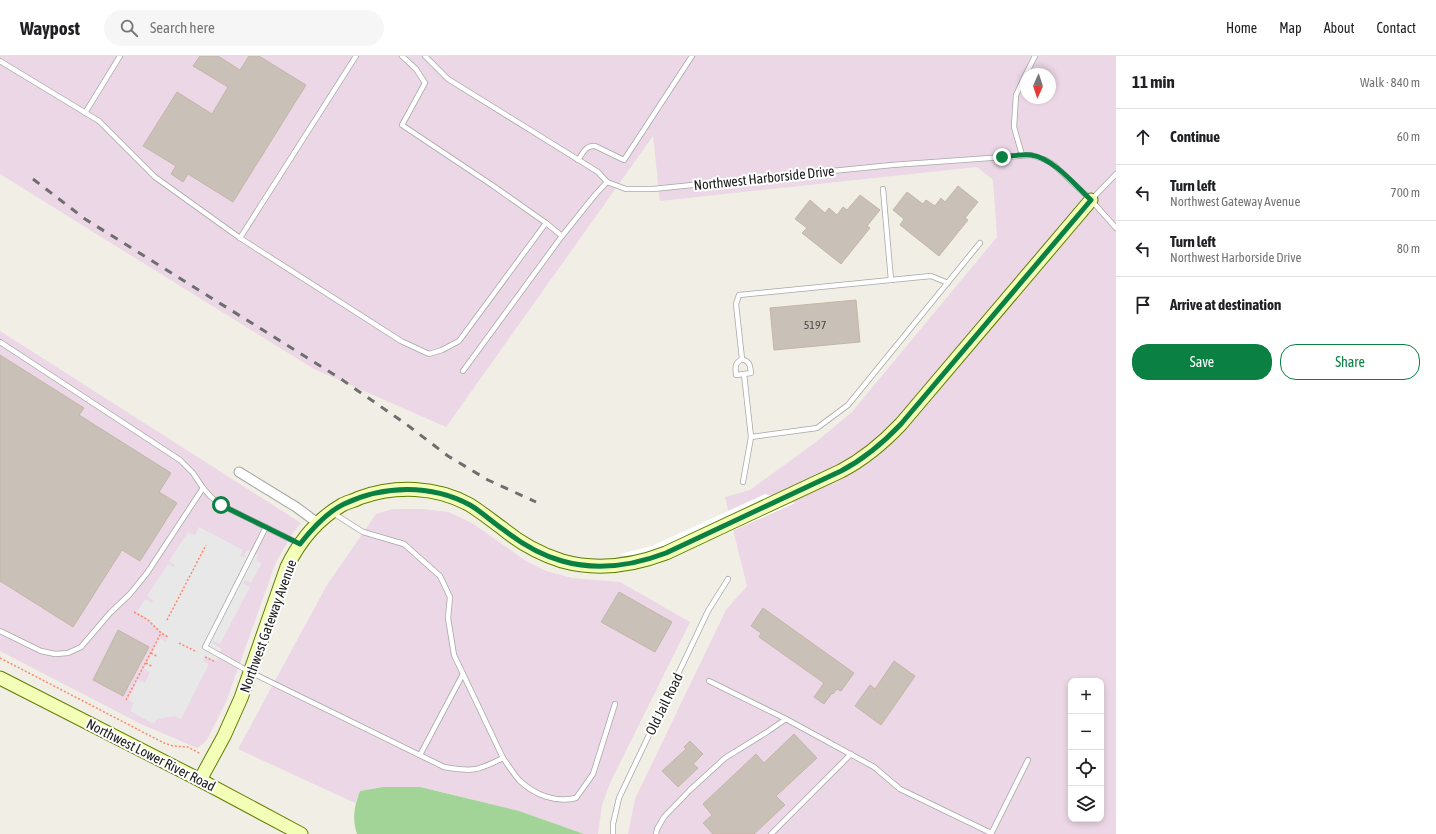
<!DOCTYPE html>
<meta charset="utf-8">
<style>
body{margin:0;font-family:"Asap Condensed",sans-serif;background:#f6f6f6;color:#202124}
.controls{position:absolute;right:12px;bottom:12px;display:grid;overflow:hidden;border-radius:8px;box-shadow:0 2px 6px #0003}
.controls button{width:36px;height:36px;display:grid;place-items:center;padding:0;border:0;border-bottom:1px solid #e0e0e0;background:#fff;color:#202124;font:20px sans-serif}
.compass{position:absolute;left:1020px;top:12px;width:36px;height:36px;border-radius:50%;background:#fff;box-shadow:0 2px 6px #0003;rotate:183deg}
.stop{position:absolute;width:12px;height:12px;margin:-9px;border:3px solid #0b8043;border-radius:50%;background:#fff}
.stop.end{background:#0b8043;border-color:#fff;box-shadow:0 1px 4px #0008}
.list{margin:0;padding:0;list-style:none}
h2{display:flex;justify-content:space-between;align-items:center;height:52px;margin:0;padding:0 16px;font-size:17px}
h2 small{font-size:13px;font-weight:400;color:#757577}
.list li{display:grid;grid-template-columns:26px 1fr auto;gap:12px;align-items:center;box-sizing:border-box;height:56px;padding:0 16px;border-top:1px solid #e0e0e0}
.list b{display:block;font-size:15px;white-space:nowrap}
.list p{margin:0;font-size:13px;white-space:nowrap;color:#757577}
.list em{font-size:13px;font-style:normal;color:#757577}
.actions{display:flex;gap:8px;padding:12px 16px}
.actions a{flex:1;padding:9px 0;border:1px solid #0b8043;border-radius:16px;text-align:center;font-size:14px;color:#0b8043}
.actions .main{background:#0b8043;color:#fff}
.icon{flex:none;width:22px;height:22px;fill:none;stroke:currentColor;stroke-width:2;stroke-linecap:round;stroke-linejoin:round}
.map{position:relative;flex:none;width:1116px;height:778px;overflow:hidden}
header{display:flex;align-items:center;gap:24px;box-sizing:border-box;height:56px;padding:0 20px;background:#fff;border-bottom:1px solid #e0e0e0}
header strong{font-size:19px}
nav{display:flex;gap:22px;margin-inline-start:auto;font-size:14px}
.search{width:280px;height:36px;background:#f6f6f6;display:flex;align-items:center;gap:10px;box-sizing:border-box;padding:0 14px;border-radius:22px;color:#757577;font-size:15px}
main{display:flex}
aside{flex:1;background:#fff}
.map>svg:first-child{display:block}
.industrial{fill:#ebd7e5;fill-rule:evenodd}
.forest{fill:#a2d397}
.parking{fill:#e8e8e8}
.pier{fill:#fff}
.building{fill:#c9c1b8;stroke:#c4b6a6}
.lines{fill:none;stroke-linecap:round;stroke-linejoin:round}
.lane-casing{stroke:#a7a7a7;stroke-width:6}
.street-casing{stroke:#a7a7a7;stroke-width:11}
.secondary-casing{stroke:#627d00;stroke-width:15}
.path{stroke:#ff8868;stroke-width:1.5;stroke-dasharray:2 2;stroke-linecap:butt}
.lane{stroke:#fff;stroke-width:4.5}
.street{stroke:#fff;stroke-width:9}
.secondary{stroke:#f3feb6;stroke-width:13}
.rail{stroke:#6e6e6e;stroke-width:3;stroke-dasharray:8 8;stroke-linecap:butt}
.route{stroke:#0b8043;stroke-width:5}
.labels{text-anchor:middle;dominant-baseline:central;stroke-width:4;stroke-linejoin:round;paint-order:stroke}
.number-label{font-size:12px;fill:#4a4846}
.street-label{font-size:14px;fill:#202020;stroke:#fff}
</style>
<header>
<strong>Waypost</strong>
<div class="search"><svg class="icon" aria-label="search" viewBox="0 0 24 24"><circle cx="10" cy="10" r="6"/><path d="M15 15l6 6"/></svg>Search here</div>
<nav><a>Home</a><a>Map</a><a>About</a><a>Contact</a></nav>
</header>
<main>
<div class="map">
<svg width="1116" height="778" viewBox="0 0 1116 778">
<rect width="100%" height="100%" fill="#f1eee5"/>
<g class="industrial">
<path d="M0,0H1116V778H628L635,743L726,554L747,530L725,441L750,434L816,386L852,356L997,181L993,124L977,111L660,145L653,80L446,371L314,313L0,118ZM1026,18H1050V42H1026ZM1071,625H1101V763H1071Z"/>
<polygon points="0,275 301,467 292,478 276,506 226,646 208,682 204,687 197,692 141,668 0,595"/>
<polygon points="393,453 423,453 448,456 472,467 526,505 546,515 572,522 620,526 690,566 610,727 602,749 598,778 584,778 519,755 420,731 383,731 360,735 355,747 238,693 327,529 376,458"/>
</g>
<path class="forest" d="M383,731H420L519,755L584,778H357C352,762 354,751 360,735Z"/>
<polygon class="parking" points="199,471 243,494 240,500 244,501 247,494 258,499 256,504 262,507 251,527 245,524 243,527 250,531 220,588 214,585 212,587 222,593 216,605 206,600 203,605 209,608 181,663 175,660 157,663 154,668 130,655 134,647 128,644 138,624 145,627 150,616 144,613 160,582 166,586 168,580 163,577 148,563 137,556 145,543 152,547 153,544 147,540 168,508 174,511 175,509 169,505 188,476 195,479"/>
<polygon class="pier" points="765,438 795,447 652,511 620,498 652,490"/>
<g class="building">
<polygon points="200,0 218,0 240,14 249,0 259,0 306,29 233,146 188,118 183,126 171,118 176,110 143,90 177,36 212,58 228,31 193,10"/>
<polygon points="958,130 978,146 965,162 968,164 939,200 900,169 904,163 893,154 907,136 923,148 926,144 935,150 941,142 945,146"/>
<polygon points="860,139 880,154 867,170 870,172 841,208 802,177 807,172 795,163 810,144 825,157 829,152 837,159 843,151 847,154"/>
<polygon points="856,244 860,286 774,294 770,252"/>
<polygon points="0,299 84,352 79,359 171,417 159,436 177,447 140,505 122,494 73,571 0,525"/>
<polygon points="619,536 672,566 655,596 601,566"/>
<polygon points="763,552 854,617 841,635 837,633 833,638 832,637 824,648 814,641 824,627 759,581 761,577 751,570"/>
<polygon points="118,574 149,591 123,640 93,624"/>
<polygon points="894,605 915,620 881,669 855,650 870,629 875,633"/>
<polygon points="794,678 817,702 776,740 785,749 754,778 713,778 703,767 712,759 703,748 756,698 764,707"/>
<polygon points="690,685 703,698 693,708 698,712 678,731 662,715 686,693 684,691"/>
</g>
<g class="lines">
<g class="lane-casing">
<g id="lane">
<polyline points="402,0 416,13 425,27 402,69 492,129 546,167"/>
<polyline points="425,0 448,23 598,116 607,126 626,133 653,133 892,109 1031,99 1046,104 1054,109 1091,144 1116,172"/>
<polyline points="0,5 99,65 155,121 240,182 401,285 429,298 442,294 459,285 546,167 562,180"/>
<polyline points="1026,18 1035,0"/>
<polyline points="85,57 120,0"/>
<polyline points="1022,99 1014,71 1016,39 1026,18"/>
<path d="M578,104C583,97 586,89 595,90L624,104L692,0"/>
<polyline points="883,133 891,224"/>
<polyline points="1092,143 1116,118"/>
<polyline points="240,182 356,0"/>
<polyline points="0,286 180,404 193,417 203,432 211,441 221,449 300,488"/>
<path d="M742,303C735,307 735,310 736,319L744,318"/>
<polyline points="463,315 562,180 595,139 607,126"/>
<polyline points="751,381 817,372 848,349 980,187"/>
<path d="M743,426L751,381L744,318L751,317C750,309 750,306 742,303L736,248L739,239L931,220L948,227"/>
<path d="M266,471L205,591L250,616L444,711C473,716 477,715 503,702L454,599L448,562L450,541L440,520L404,488L363,476L333,457"/>
<polyline points="0,575 41,595 55,598 68,597 81,591 110,557 130,538 147,517 203,432"/>
<polyline points="709,625 786,663"/>
<polyline points="420,699 463,618"/>
<path d="M503,702C509,710 514,719 520,725C535,739 556,747 576,742L593,718L615,648"/>
<polyline points="613,778 613,768 619,742 708,555 728,523"/>
<polyline points="656,778 657,773 664,761 690,734 725,702 767,676 786,663 874,711 900,733 991,777"/>
<polyline points="771,778 851,698"/>
<polyline points="991,778 1028,704"/>
</g>
</g>
<g class="street-casing">
<polyline id="street" points="239,416 296,451 319,468"/>
</g>
<g class="secondary-casing">
<g id="secondary">
<polyline points="0,622 200,724 301,778"/>
<path d="M200,724L224,680L241,642L287,511C299,486 318,463 342,449C347,446 354,445 359,442C395,429 436,430 470,449C481,456 491,464 502,472C520,487 540,498 562,505C598,515 632,510 666,497L841,415C864,403 883,387 901,368L1091,144"/>
</g>
</g>
<g class="path">
<polyline points="134,556 148,564 161,577 168,581"/>
<polyline points="167,564 206,489"/>
<polyline points="179,587 195,595"/>
<polyline points="151,597 158,601"/>
<polyline points="205,601 216,606"/>
<polyline points="0,602 164,687 173,690 188,691 201,698"/>
<polyline points="146,607 153,611"/>
<polyline points="126,644 161,577"/>
</g>
<use href="#lane" class="lane"/>
<use href="#street" class="street"/>
<use href="#secondary" class="secondary"/>
<polyline class="rail" points="33,123 85,163 338,321 406,368 448,400 488,424 536,446"/>
</g>
<g class="lines">
<path class="route" d="M221,449L300,488C311,474 327,456 344,448C384,429 431,428 470,449C482,456 492,466 504,474C522,488 541,499 562,505C597,515 632,510 666,497L841,415C864,403 883,387 901,368L1091,144C1075,129 1053,102 1031,99C1021,98 1012,100 1002,101"/>
</g>
<g class="labels">
<g class="number-label">
<text x="815" y="269">5197</text>
</g>
<g class="street-label">
<text transform="translate(764 122) rotate(-6)">Northwest Harborside Drive</text>
<text transform="translate(268 570) rotate(-70)">Northwest Gateway Avenue</text>
<text transform="translate(664 648) rotate(-64)">Old Jail Road</text>
<text transform="translate(151 699) rotate(27)">Northwest Lower River Road</text>
</g>
</g>
</svg>
<div class="controls">
<button>+</button>
<button>−</button>
<button><svg class="icon" aria-label="locate" viewBox="0 0 24 24"><circle cx="12" cy="12" r="6"/><path d="M12 2v4M12 18v4M2 12h4M18 12h4"/></svg></button>
<button><svg class="icon" aria-label="layers" viewBox="0 0 24 24"><path d="M12 4l9 5-9 5-9-5zM3 14l9 5 9-5"/></svg></button>
</div>
<svg class="compass" viewBox="-18 -18 36 36"><path d="M0-13l5 13h-10z" fill="#e53935"/><path d="M0 13l5-13h-10z" fill="#757577"/></svg>
<div class="stop" style="left:221px;top:449px"></div>
<div class="stop end" style="left:1002px;top:101px"></div>
</div>
<aside>
<h2>11 min<small>Walk · 840 m</small></h2>
<ul class="list">
<li><svg class="icon" aria-label="ahead" viewBox="0 0 24 24"><path d="M12 20V5M6 11l6-6 6 6"/></svg><div><b>Continue</b></div><em>60 m</em></li>
<li><svg class="icon" aria-label="left" viewBox="0 0 24 24"><path d="M17 20v-9H6M10 6l-5 5 5 5"/></svg><div><b>Turn left</b><p>Northwest Gateway Avenue</p></div><em>700 m</em></li>
<li><svg class="icon" aria-label="left" viewBox="0 0 24 24"><path d="M17 20v-9H6M10 6l-5 5 5 5"/></svg><div><b>Turn left</b><p>Northwest Harborside Drive</p></div><em>80 m</em></li>
<li><svg class="icon" aria-label="arrive" viewBox="0 0 24 24"><path d="M6 21V4h12l-3 4 3 4H6"/></svg><div><b>Arrive at destination</b></div></li>
</ul>
<div class="actions"><a class="main">Save</a><a>Share</a></div>
</aside>
</main>
